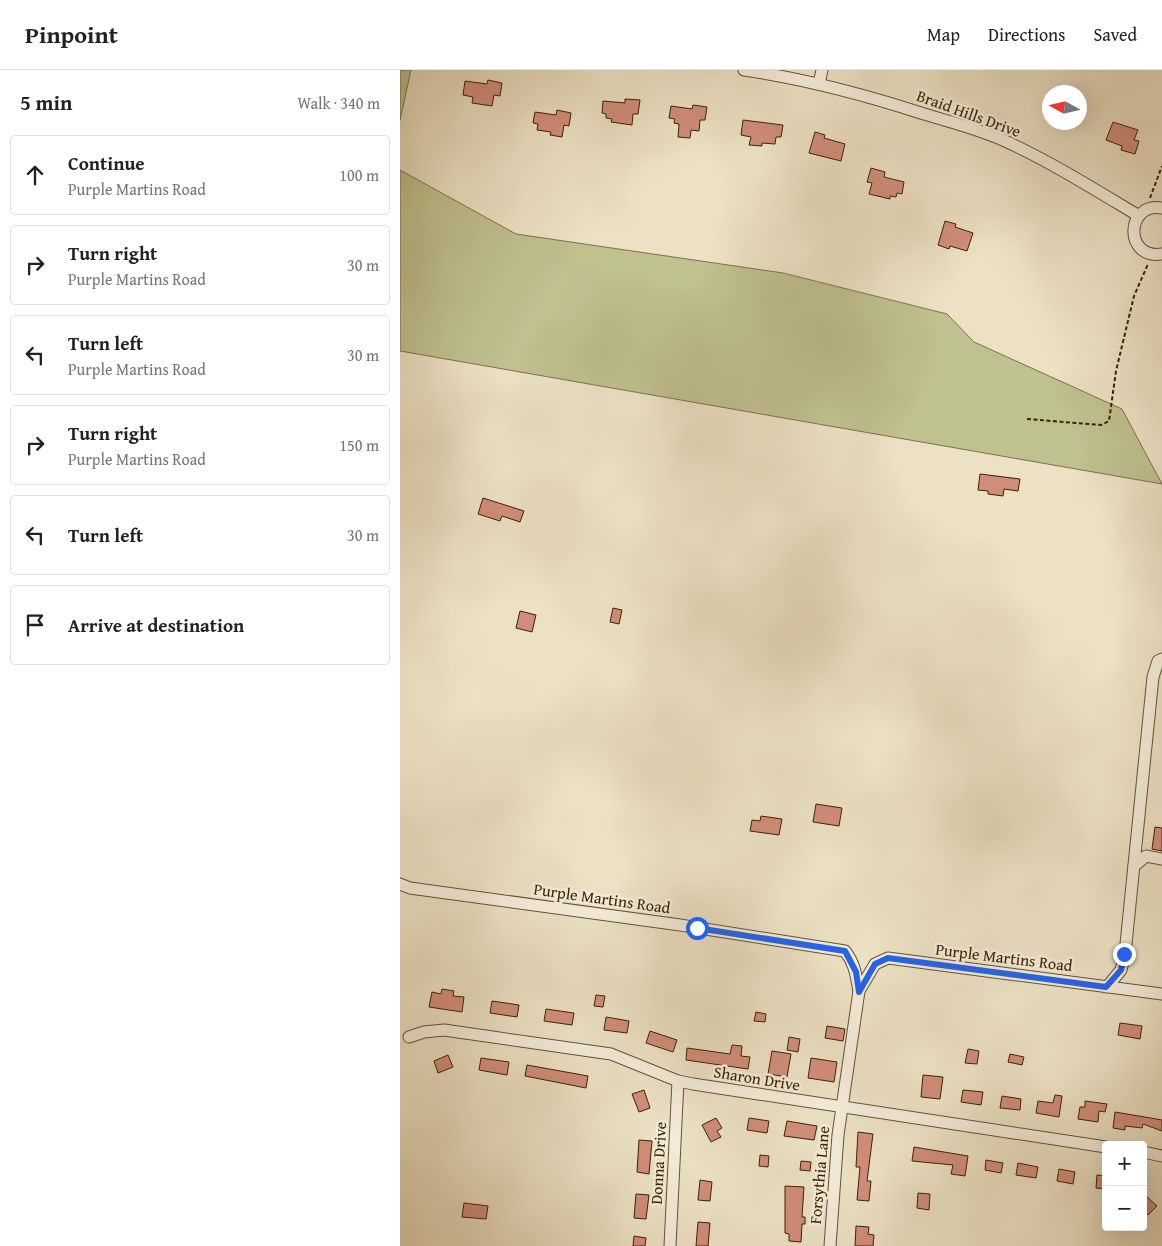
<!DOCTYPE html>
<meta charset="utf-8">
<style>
body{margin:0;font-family:"Gentium Book Plus",serif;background:#f6f6f6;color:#202124}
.controls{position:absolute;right:15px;bottom:15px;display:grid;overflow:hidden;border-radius:5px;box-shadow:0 5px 20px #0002}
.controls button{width:45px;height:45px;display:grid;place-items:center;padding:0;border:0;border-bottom:1px solid #e0e0e0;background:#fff;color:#202124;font:25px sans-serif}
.compass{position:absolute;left:642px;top:15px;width:45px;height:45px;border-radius:50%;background:#fff;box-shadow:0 5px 20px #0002;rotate:278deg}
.stop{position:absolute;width:15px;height:15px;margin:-11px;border:4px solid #2563eb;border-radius:50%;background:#fff}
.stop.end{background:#2563eb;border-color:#fff;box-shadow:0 1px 5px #0008}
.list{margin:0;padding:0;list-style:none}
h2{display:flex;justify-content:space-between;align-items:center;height:65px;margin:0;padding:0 20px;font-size:21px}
h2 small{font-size:16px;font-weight:400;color:#757577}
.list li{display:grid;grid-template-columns:32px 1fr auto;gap:15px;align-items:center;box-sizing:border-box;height:80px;margin:0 10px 10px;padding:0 10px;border:1px solid #e0e0e0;border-radius:5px}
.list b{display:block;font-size:19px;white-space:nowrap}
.list p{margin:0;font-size:16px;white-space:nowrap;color:#757577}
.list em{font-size:16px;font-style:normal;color:#757577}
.icon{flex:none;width:28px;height:28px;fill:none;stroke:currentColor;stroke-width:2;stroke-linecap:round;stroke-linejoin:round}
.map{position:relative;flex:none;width:762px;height:1176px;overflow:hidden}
header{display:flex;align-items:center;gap:30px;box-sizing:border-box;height:70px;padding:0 25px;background:#fff;border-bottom:1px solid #e0e0e0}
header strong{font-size:24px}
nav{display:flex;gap:28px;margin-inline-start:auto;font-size:18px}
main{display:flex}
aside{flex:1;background:#fff}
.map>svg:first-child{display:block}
.green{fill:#bfc18f;stroke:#7c7248}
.building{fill:#d18d79;stroke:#3a2202}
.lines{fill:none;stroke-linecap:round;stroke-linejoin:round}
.minor-casing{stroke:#665232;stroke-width:13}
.path{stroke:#3a2202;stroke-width:2;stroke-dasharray:4 2.5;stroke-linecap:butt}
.minor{stroke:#f3ecd9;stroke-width:11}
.route{stroke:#2563eb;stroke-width:6}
.labels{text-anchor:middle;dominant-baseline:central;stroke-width:5;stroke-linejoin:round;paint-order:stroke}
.street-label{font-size:16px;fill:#3a2202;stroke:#f3ecd9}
</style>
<header>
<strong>Pinpoint</strong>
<nav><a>Map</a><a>Directions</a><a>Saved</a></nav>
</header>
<main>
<aside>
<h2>5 min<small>Walk · 340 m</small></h2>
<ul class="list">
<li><svg class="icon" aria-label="ahead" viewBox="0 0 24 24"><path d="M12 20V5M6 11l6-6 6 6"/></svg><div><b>Continue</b><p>Purple Martins Road</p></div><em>100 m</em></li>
<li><svg class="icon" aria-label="right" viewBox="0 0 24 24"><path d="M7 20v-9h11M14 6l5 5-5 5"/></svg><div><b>Turn right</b><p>Purple Martins Road</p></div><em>30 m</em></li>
<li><svg class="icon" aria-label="left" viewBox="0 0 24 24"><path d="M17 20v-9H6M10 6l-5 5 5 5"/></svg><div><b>Turn left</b><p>Purple Martins Road</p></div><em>30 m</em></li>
<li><svg class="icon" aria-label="right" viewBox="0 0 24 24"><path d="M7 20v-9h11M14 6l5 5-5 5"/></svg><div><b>Turn right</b><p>Purple Martins Road</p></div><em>150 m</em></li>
<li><svg class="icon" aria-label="left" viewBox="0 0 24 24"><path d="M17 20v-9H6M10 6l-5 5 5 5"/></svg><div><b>Turn left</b></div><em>30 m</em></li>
<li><svg class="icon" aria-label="arrive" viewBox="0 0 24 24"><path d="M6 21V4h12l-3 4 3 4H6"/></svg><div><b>Arrive at destination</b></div></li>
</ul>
</aside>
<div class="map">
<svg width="762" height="1176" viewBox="0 0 762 1176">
<rect width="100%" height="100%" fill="#ece1c4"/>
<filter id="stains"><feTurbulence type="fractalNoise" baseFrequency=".004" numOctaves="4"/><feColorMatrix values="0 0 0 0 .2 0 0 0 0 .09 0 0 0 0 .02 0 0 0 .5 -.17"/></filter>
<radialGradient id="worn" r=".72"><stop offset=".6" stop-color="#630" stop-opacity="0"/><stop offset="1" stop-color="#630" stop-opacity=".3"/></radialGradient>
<g class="green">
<polygon points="0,0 11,0 0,50"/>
<polygon points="0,100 116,164 383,203 547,244 574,272 722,339 762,414 0,281"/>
</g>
<g class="building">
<polygon points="88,10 102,13 100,26 94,25 92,36 72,33 73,27 63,25 65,11 87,14"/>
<polygon points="225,29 240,30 238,44 233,44 232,55 211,52 212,49 206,48 206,44 202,43 203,31 225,33"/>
<polygon points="293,35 307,37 305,50 300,50 299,61 291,60 290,68 278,67 279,54 274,53 275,49 269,48 271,36 292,39"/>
<polygon points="157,40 171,43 169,56 164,55 162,67 150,65 151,62 137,60 138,54 133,53 135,42 156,45"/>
<polygon points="343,50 383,55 381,67 376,67 375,74 362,73 362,76 349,75 351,67 341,65"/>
<polygon points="713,52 738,60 734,70 739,71 735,84 721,80 722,76 706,70"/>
<polygon points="415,62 425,65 424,68 445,74 441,91 409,83"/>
<polygon points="471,98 485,102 484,107 504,112 502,124 497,123 496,127 490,126 490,129 469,124 472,113 467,112"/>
<polygon points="545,151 556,154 555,157 573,163 567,181 550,176 549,179 538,175"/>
<polygon points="580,404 620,409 618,421 604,419 603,426 588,424 588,421 578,420"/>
<polygon points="83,428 124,441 120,452 102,446 100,451 78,444"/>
<polygon points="213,538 222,540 219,554 210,552"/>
<polygon points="120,541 136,545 132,562 116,558"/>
<polygon points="416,734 442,738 439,756 413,752"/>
<polygon points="361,746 382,749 379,765 350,761 352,750 360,751"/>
<polygon points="755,757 762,758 762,781 752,779"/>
<polygon points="42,919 54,921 53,926 64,927 62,942 29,937 32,922 41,924"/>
<polygon points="196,925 205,926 203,937 194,936"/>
<polygon points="92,931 119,935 117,947 90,943"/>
<polygon points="146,939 174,943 172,955 144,951"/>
<polygon points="356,942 366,944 365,952 354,951"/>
<polygon points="206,947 229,951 227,963 204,960"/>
<polygon points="720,953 742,956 740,969 718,965"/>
<polygon points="427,956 445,959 443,971 425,968"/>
<polygon points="250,961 277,970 273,982 246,973"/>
<polygon points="389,967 400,969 398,982 387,980"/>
<polygon points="332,975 342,976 341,986 350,987 348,999 286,990 287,978 330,984"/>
<polygon points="568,979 579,981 577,994 565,993"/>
<polygon points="372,981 391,984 387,1007 368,1004"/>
<polygon points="610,984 624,987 622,995 608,992"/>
<polygon points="48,985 53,997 38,1003 34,991"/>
<polygon points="81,988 109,992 107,1005 79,1000"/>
<polygon points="411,988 437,992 434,1012 408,1008"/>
<polygon points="127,995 188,1006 186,1018 125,1006"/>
<polygon points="523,1005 543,1007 540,1029 521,1027"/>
<polygon points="244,1020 250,1038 239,1042 232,1024"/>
<polygon points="563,1020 583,1022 581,1035 561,1032"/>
<polygon points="655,1025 662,1026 659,1047 636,1043 638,1031 653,1033"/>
<polygon points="602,1026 621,1029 620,1040 600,1038"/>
<polygon points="685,1031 707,1034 705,1042 699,1041 698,1052 678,1049 680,1037 685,1037"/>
<polygon points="715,1042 762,1050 762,1061 743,1054 742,1058 725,1056 725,1060 713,1058"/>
<polygon points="316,1048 322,1058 317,1061 321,1067 311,1072 302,1055"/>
<polygon points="349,1048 369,1051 367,1063 347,1060"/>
<polygon points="387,1051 417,1056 414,1070 384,1066"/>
<polygon points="458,1062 473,1064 467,1111 471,1111 469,1131 457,1130 460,1097 456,1097"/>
<polygon points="239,1070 252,1071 249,1104 237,1102"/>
<polygon points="514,1077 568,1086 565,1106 551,1104 553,1095 512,1091"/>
<polygon points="360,1085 369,1086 368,1097 359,1096"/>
<polygon points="586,1090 603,1093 601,1103 585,1100"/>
<polygon points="401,1091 411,1092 410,1101 400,1100"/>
<polygon points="618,1093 638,1097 636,1108 616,1105"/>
<polygon points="659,1099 675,1102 673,1114 657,1111"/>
<polygon points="697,1105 706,1106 706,1119 696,1118"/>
<polygon points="300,1110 312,1112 310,1131 298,1130"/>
<polygon points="385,1116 404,1117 402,1147 405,1147 405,1154 402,1154 401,1172 389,1171 389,1164 385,1163"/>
<polygon points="518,1123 530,1124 529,1140 517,1138"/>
<polygon points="743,1123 757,1136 748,1145 743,1140"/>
<polygon points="236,1124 249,1125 246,1149 234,1148"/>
<polygon points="64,1133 88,1136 86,1149 62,1147"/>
<polygon points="298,1152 310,1153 308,1176 296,1176"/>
<polygon points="456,1156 469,1157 468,1164 474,1165 473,1176 455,1176"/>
<polygon points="234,1166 246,1168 245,1176 233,1176"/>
</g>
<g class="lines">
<g class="minor-casing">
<g id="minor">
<path d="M344,0C405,9 466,25 524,44C551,52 578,59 603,70C651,92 694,119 739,146"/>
<polyline points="419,14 422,0"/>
<path d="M762,138C725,132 724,190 762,184"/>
<polyline points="734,796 746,786 762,789"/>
<path d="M0,814L10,818L280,855L445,881C455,894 456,905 459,921L438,1065L430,1176"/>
<polyline points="707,917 721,900 725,884 753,607 758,591 762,589"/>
<polyline points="459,921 475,894 488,888 762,924"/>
<polyline points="9,967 24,962 44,960 211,984 278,1011 293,1014 706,1077"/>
<polyline points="743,1082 762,1086"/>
<polyline points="270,1176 278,1011"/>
</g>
</g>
<g class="path">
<polyline points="750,128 762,96"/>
<polyline points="627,349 701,355 709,351 716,301 734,226 748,194"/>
</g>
<use href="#minor" class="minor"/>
</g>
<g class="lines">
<polyline class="route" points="297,858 445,881 456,902 459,922 475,894 488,888 706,917 721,900 724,884"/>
</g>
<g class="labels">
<g class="street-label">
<text transform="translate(569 43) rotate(20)">Braid Hills Drive</text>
<text transform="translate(202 828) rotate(8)">Purple Martins Road</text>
<text transform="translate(604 887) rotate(7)">Purple Martins Road</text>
<text transform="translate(357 1008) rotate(9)">Sharon Drive</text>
<text transform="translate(258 1093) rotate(-87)">Donna Drive</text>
<text transform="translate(419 1105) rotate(-85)">Forsythia Lane</text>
</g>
</g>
<rect width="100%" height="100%" filter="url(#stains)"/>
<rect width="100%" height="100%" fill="url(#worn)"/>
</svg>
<div class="controls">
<button>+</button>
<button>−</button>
</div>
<svg class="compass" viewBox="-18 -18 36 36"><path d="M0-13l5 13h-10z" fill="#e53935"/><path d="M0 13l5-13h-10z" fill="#757577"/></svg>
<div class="stop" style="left:297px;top:858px"></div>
<div class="stop end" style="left:724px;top:884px"></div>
</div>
</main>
